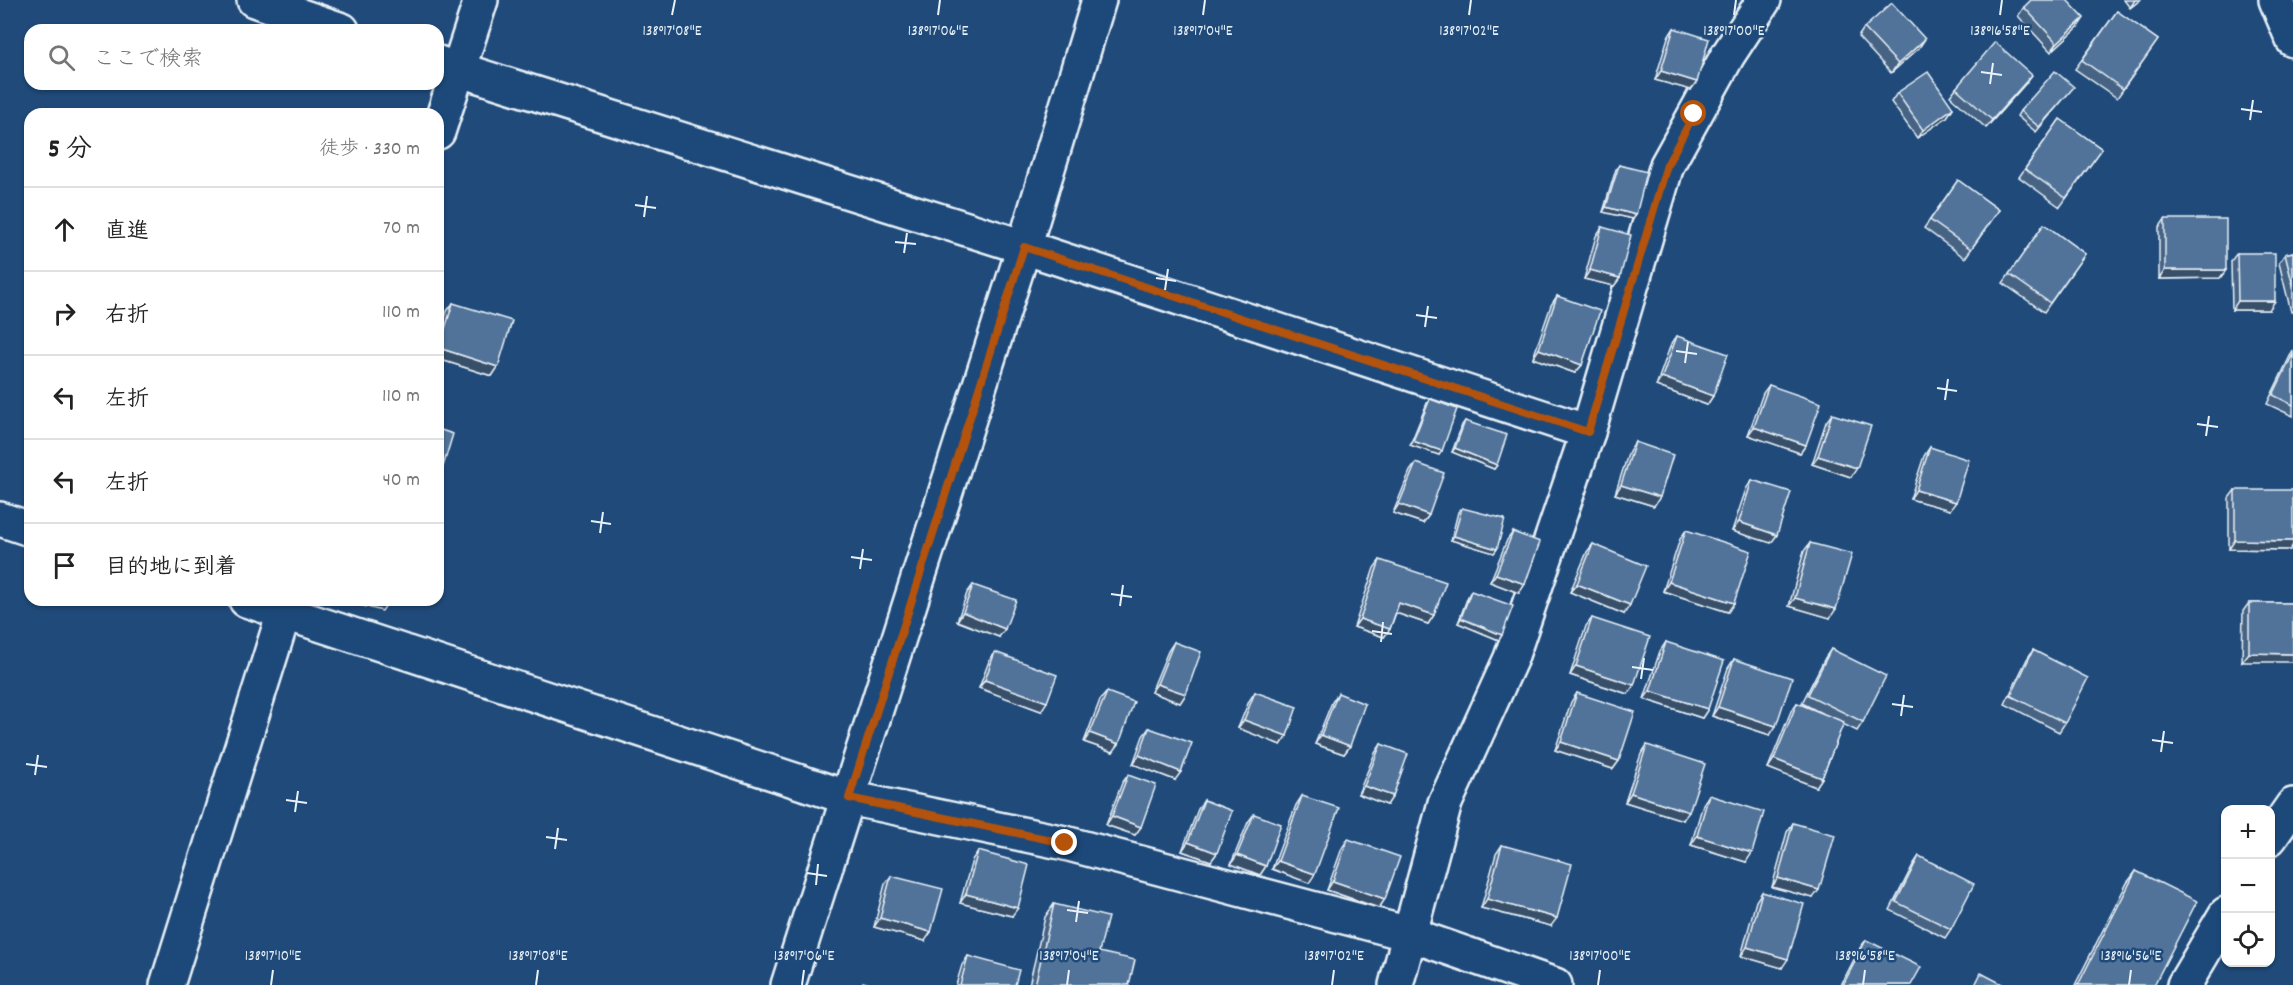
<!DOCTYPE html>
<html lang="ja">
<meta charset="utf-8">
<style>
body{margin:0;font-family:Dekko,"Klee One",sans-serif;background:#f6f6f6;color:#222}
.controls{position:absolute;right:18px;bottom:18px;display:grid;overflow:hidden;border-radius:12px;box-shadow:0 2px 4px #0004}
.controls button{width:54px;height:54px;display:grid;place-items:center;padding:0;border:0;border-bottom:2px solid #e0e0e0;background:#fff;color:#222;font:30px sans-serif}
.stop{position:absolute;width:18px;height:18px;margin:-14px;border:4px solid #b45309;border-radius:50%;background:#fff}
.stop.end{background:#b45309;border-color:#fff;box-shadow:0 2px 6px #0008}
.list{margin:0;padding:0;list-style:none}
h2{display:flex;justify-content:space-between;align-items:center;height:78px;margin:0;padding:0 24px;font-size:26px}
h2 small{font-size:20px;font-weight:400;color:#767676}
.list li{display:grid;grid-template-columns:39px 1fr auto;gap:18px;align-items:center;box-sizing:border-box;height:84px;padding:0 24px;border-top:2px solid #e0e0e0}
.list b{display:block;font-size:22px;white-space:nowrap}
.list em{font-size:20px;font-style:normal;color:#767676}
.icon{flex:none;width:33px;height:33px;fill:none;stroke:currentColor;stroke-width:2;stroke-linecap:round;stroke-linejoin:round}
.map{position:relative;flex:none;width:2293px;height:985px;overflow:hidden}
.search{position:absolute;background:#fff;box-shadow:0 2px 4px #0004;left:24px;top:24px;width:420px;height:66px;display:flex;align-items:center;gap:15px;box-sizing:border-box;padding:0 21px;border-radius:18px;color:#767676;font-size:22px}
.panel{position:absolute;background:#fff;box-shadow:0 2px 4px #0004;left:24px;top:108px;width:420px;height:498px;border-radius:18px}
.map>svg:first-child{display:block}
.lines{fill:none;stroke-linecap:round;stroke-linejoin:round}
.minor-casing{stroke:#e8f1f8;stroke-width:38}
.minor{stroke:#1f4a7a;stroke-width:33}
.wall{fill:#466384;stroke:#e8f1f8;stroke-width:1.5}
.shaded-wall{fill:#39506b;stroke:#e8f1f8;stroke-width:1.5}
.building{fill:#517399;stroke:#e8f1f8;stroke-width:1.5}
.route{stroke:#b45309;stroke-width:8}
.ticks{fill:none;stroke:#e8f1f8;stroke-width:2}
.ticks-label{font-size:15px;text-anchor:middle;fill:#e8f1f8;stroke:#1f4a7a;stroke-width:5;stroke-linejoin:round;paint-order:stroke}
</style>
<div class="map">
<svg width="2293" height="985" viewBox="0 0 2293 985">
<rect width="100%" height="100%" fill="#1f4a7a"/>
<filter id="ink" filterUnits="userSpaceOnUse"><feTurbulence type="fractalNoise" baseFrequency=".0167" numOctaves="2"/><feDisplacementMap in="SourceGraphic" scale="12" xChannelSelector="R" yChannelSelector="G"/><feConvolveMatrix kernelMatrix="1 2 1 2 8 2 1 2 1" color-interpolation-filters="sRGB"/></filter>
<g filter="url(#ink)">
<g class="lines">
<g class="minor-casing">
<g id="minor">
<polyline points="254,0 342,30"/>
<polyline points="2276,0 2293,40"/>
<polyline points="438,63 1024,247 1588,432"/>
<polyline points="438,132 481,0"/>
<polyline points="0,519 30,529"/>
<polyline points="246,600 849,798 1065,843 1409,934 1555,985"/>
<polyline points="2270,838 2293,805"/>
<polyline points="167,985 288,600"/>
<polyline points="788,985 1024,247 1099,0"/>
<polyline points="1396,985 1445,803 1511,658 1588,432 1667,165 1728,55 1764,0"/>
<polyline points="2184,985 2226,914"/>
</g>
</g>
<use href="#minor" class="minor"/>
</g>
<g class="wall">
<polygon points="2124,0 2140,0 2130,8"/>
<polygon points="2024,7 2078,27 2051,52 2018,16"/>
<polygon points="2117,11 2158,40 2117,98 2075,69"/>
<polygon points="1674,28 1691,90 1655,80 1668,37"/>
<polygon points="1864,28 1919,48 1891,73 1858,37"/>
<polygon points="2026,83 1986,128 1950,96 1956,88"/>
<polygon points="2070,91 2036,132 2017,116 2020,111"/>
<polygon points="1897,93 1953,108 1947,117 1917,138 1891,102"/>
<polygon points="2060,119 2102,149 2060,207 2019,177"/>
<polygon points="1619,165 1636,215 1633,219 1603,212 1616,169"/>
<polygon points="1958,180 1999,210 1965,258 1924,228"/>
<polygon points="2165,219 2226,270 2220,278 2159,279 2159,228"/>
<polygon points="2044,224 2085,254 2044,312 2003,283"/>
<polygon points="1602,227 1620,278 1614,286 1584,279 1596,236"/>
<polygon points="2293,252 2293,312 2291,312 2279,263 2285,254"/>
<polygon points="2237,253 2269,310 2232,310 2231,261"/>
<polygon points="1557,296 1582,365 1575,373 1533,358 1551,305"/>
<polygon points="453,303 498,367 492,376 438,359 438,340 447,311"/>
<polygon points="1677,336 1713,396 1707,405 1656,386 1671,344"/>
<polygon points="2293,350 2293,416 2267,404"/>
<polygon points="1769,385 1806,445 1800,453 1748,435 1763,393"/>
<polygon points="1430,399 1439,455 1410,445 1427,403"/>
<polygon points="1832,414 1851,477 1812,464 1826,422"/>
<polygon points="1465,421 1497,465 1494,469 1452,452 1462,425"/>
<polygon points="1635,442 1654,506 1615,494 1629,451"/>
<polygon points="1930,447 1950,510 1910,499 1924,456"/>
<polygon points="1416,463 1429,515 1423,523 1393,513 1410,471"/>
<polygon points="1752,480 1777,535 1771,543 1732,531 1746,489"/>
<polygon points="2235,490 2293,541 2293,545 2290,550 2229,549 2229,498"/>
<polygon points="1462,508 1497,549 1494,553 1451,540 1458,512"/>
<polygon points="1686,530 1734,603 1728,612 1663,591 1680,539"/>
<polygon points="1513,532 1525,584 1519,593 1490,582 1507,540"/>
<polygon points="1810,543 1830,618 1789,606 1804,551"/>
<polygon points="1593,544 1624,614 1570,592 1587,552"/>
<polygon points="1380,560 1434,615 1428,624 1396,613 1390,629 1384,637 1354,627 1374,568"/>
<polygon points="973,585 999,637 957,621 967,593"/>
<polygon points="1471,591 1502,635 1499,640 1458,623 1468,596"/>
<polygon points="2249,603 2293,603 2242,662 2243,611"/>
<polygon points="1592,618 1634,685 1628,694 1570,675 1586,626"/>
<polygon points="1174,642 1186,694 1180,703 1151,692 1168,651"/>
<polygon points="1666,642 1708,709 1702,718 1644,699 1660,651"/>
<polygon points="1831,649 1863,722 1857,731 1843,724 1822,778 1816,787 1768,768 1791,711 1797,703 1819,712 1802,703 1825,658"/>
<polygon points="2033,650 2065,723 2059,732 2005,704 2027,659"/>
<polygon points="995,652 1041,711 979,688 989,661"/>
<polygon points="1734,659 1770,735 1712,716 1728,668"/>
<polygon points="1107,692 1113,752 1084,742 1100,700"/>
<polygon points="1255,692 1287,736 1281,745 1238,728 1249,701"/>
<polygon points="1338,693 1350,746 1344,754 1315,744 1332,702"/>
<polygon points="1577,693 1619,761 1613,769 1555,750 1571,702"/>
<polygon points="1149,728 1175,780 1133,764 1143,736"/>
<polygon points="1381,744 1393,796 1387,805 1358,794 1375,753"/>
<polygon points="1647,745 1683,820 1625,802 1641,754"/>
<polygon points="1128,775 1135,835 1106,825 1122,783"/>
<polygon points="1709,795 1746,862 1691,845 1703,804"/>
<polygon points="1302,796 1309,883 1272,869 1296,805"/>
<polygon points="1204,800 1217,853 1211,861 1182,851 1198,809"/>
<polygon points="1254,814 1266,866 1260,875 1231,864 1248,822"/>
<polygon points="1793,823 1813,898 1772,887 1787,832"/>
<polygon points="1348,839 1385,899 1379,908 1327,890 1342,848"/>
<polygon points="1502,845 1551,926 1481,908 1496,854"/>
<polygon points="978,851 1012,916 960,903 972,860"/>
<polygon points="1919,856 1951,929 1945,938 1890,910 1913,865"/>
<polygon points="2136,871 2154,985 2075,985 2127,883"/>
<polygon points="891,876 925,941 874,927 885,884"/>
<polygon points="1762,892 1782,968 1741,956 1756,901"/>
<polygon points="1054,904 1099,952 1129,985 1029,985 1045,917"/>
<polygon points="1866,940 1911,985 1841,985 1860,948"/>
<polygon points="968,956 1015,985 956,985 962,965"/>
</g>
<g class="shaded-wall">
<polygon points="2135,0 2140,0 2130,8"/>
<polygon points="2084,18 2078,27 2051,52 2057,43"/>
<polygon points="1925,39 1919,48 1891,73 1898,64"/>
<polygon points="1661,71 1697,82 1691,90 1655,80"/>
<polygon points="2032,75 2026,83 1986,128 1992,120"/>
<polygon points="1953,108 1947,117 1917,138 1923,130"/>
<polygon points="1606,207 1636,215 1633,219 1603,212"/>
<polygon points="1590,270 1620,278 1614,286 1584,279"/>
<polygon points="2165,270 2226,270 2220,278 2159,279"/>
<polygon points="2238,301 2275,301 2269,310 2232,310"/>
<polygon points="439,348 498,367 492,376 438,359"/>
<polygon points="1539,349 1582,365 1575,373 1533,358"/>
<polygon points="1662,377 1713,396 1707,405 1656,386"/>
<polygon points="1754,427 1806,445 1800,453 1748,435"/>
<polygon points="1413,441 1442,451 1439,455 1410,445"/>
<polygon points="1455,448 1497,465 1494,469 1452,452"/>
<polygon points="1818,456 1857,468 1851,477 1812,464"/>
<polygon points="1621,485 1660,497 1654,506 1615,494"/>
<polygon points="1916,490 1956,502 1950,510 1910,499"/>
<polygon points="1399,504 1429,515 1423,523 1393,513"/>
<polygon points="1739,522 1777,535 1771,543 1732,531"/>
<polygon points="1454,536 1497,549 1494,553 1451,540"/>
<polygon points="2235,540 2293,541 2293,545 2290,550 2229,549"/>
<polygon points="1496,574 1525,584 1519,593 1490,582"/>
<polygon points="1669,582 1734,603 1728,612 1663,591"/>
<polygon points="1577,584 1630,605 1624,614 1570,592"/>
<polygon points="1795,598 1836,609 1830,618 1789,606"/>
<polygon points="340,600 380,600 388,602 382,611"/>
<polygon points="1399,603 1434,615 1428,624 1393,612"/>
<polygon points="963,612 1005,629 999,637 957,621"/>
<polygon points="1461,618 1502,635 1499,640 1458,623"/>
<polygon points="1360,619 1390,629 1384,637 1354,627"/>
<polygon points="2249,653 2293,654 2293,662 2242,662"/>
<polygon points="1576,666 1634,685 1628,694 1570,675"/>
<polygon points="985,680 1047,702 1041,711 979,688"/>
<polygon points="1157,684 1186,694 1180,703 1151,692"/>
<polygon points="1650,691 1708,709 1702,718 1644,699"/>
<polygon points="1718,707 1776,726 1770,735 1712,716"/>
<polygon points="1244,720 1287,736 1281,745 1238,728"/>
<polygon points="1090,733 1119,744 1113,752 1084,742"/>
<polygon points="1321,735 1350,746 1344,754 1315,744"/>
<polygon points="1561,742 1619,761 1613,769 1555,750"/>
<polygon points="1139,755 1181,772 1175,780 1133,764"/>
<polygon points="1774,759 1822,778 1816,787 1768,768"/>
<polygon points="1364,786 1393,796 1387,805 1358,794"/>
<polygon points="1631,793 1689,812 1683,820 1625,802"/>
<polygon points="1112,816 1141,827 1135,835 1106,825"/>
<polygon points="1697,836 1752,853 1746,862 1691,845"/>
<polygon points="1188,842 1217,853 1211,861 1182,851"/>
<polygon points="1237,855 1266,866 1260,875 1231,864"/>
<polygon points="1278,861 1315,874 1309,883 1272,869"/>
<polygon points="1778,878 1819,890 1813,898 1772,887"/>
<polygon points="1333,881 1385,899 1379,908 1327,890"/>
<polygon points="966,894 1018,908 1012,916 960,903"/>
<polygon points="1487,899 1557,918 1551,926 1481,908"/>
<polygon points="880,918 931,932 925,941 874,927"/>
<polygon points="1747,947 1788,959 1782,968 1741,956"/>
</g>
<g class="building">
<polygon points="2031,0 2067,0 2084,18 2057,43 2024,7"/>
<polygon points="1892,3 1925,39 1898,64 1864,28"/>
<polygon points="2117,11 2158,40 2123,89 2082,60"/>
<polygon points="1674,28 1709,39 1697,82 1661,71"/>
<polygon points="1995,42 2032,75 1992,120 1956,88"/>
<polygon points="2055,71 2074,87 2039,127 2020,111"/>
<polygon points="1928,72 1953,108 1923,130 1897,93"/>
<polygon points="2060,119 2102,149 2066,198 2025,169"/>
<polygon points="1619,165 1647,172 1636,215 1606,207"/>
<polygon points="1958,180 1999,210 1971,249 1930,220"/>
<rect x="2165" y="219" width="61" height="51"/>
<polygon points="2044,224 2085,254 2050,303 2009,274"/>
<polygon points="1602,227 1631,235 1620,278 1590,270"/>
<polygon points="2293,252 2293,286 2285,254"/>
<polygon points="2237,253 2275,253 2275,301 2238,301"/>
<polygon points="1557,296 1600,311 1582,365 1539,349"/>
<polygon points="453,303 512,321 498,367 439,348"/>
<polygon points="1677,336 1728,354 1713,396 1662,377"/>
<polygon points="2293,354 2293,405 2273,395"/>
<polygon points="1769,385 1821,403 1806,445 1754,427"/>
<polygon points="1430,399 1457,409 1442,451 1413,441"/>
<polygon points="1832,414 1871,426 1857,468 1818,456"/>
<polygon points="1465,421 1507,435 1497,465 1455,448"/>
<polygon points="438,429 453,434 438,483"/>
<polygon points="1635,442 1673,455 1660,497 1621,485"/>
<polygon points="1930,447 1969,460 1956,502 1916,490"/>
<polygon points="1416,463 1444,473 1429,515 1399,504"/>
<polygon points="1752,480 1791,492 1777,535 1739,522"/>
<polygon points="2235,490 2293,490 2293,541 2235,540"/>
<polygon points="1462,508 1505,519 1497,549 1454,536"/>
<polygon points="1686,530 1751,551 1734,603 1669,582"/>
<polygon points="1513,532 1540,542 1525,584 1496,574"/>
<polygon points="1810,543 1852,554 1836,609 1795,598"/>
<polygon points="1593,544 1646,566 1630,605 1577,584"/>
<polygon points="1380,560 1446,582 1434,615 1399,603 1390,629 1360,619"/>
<polygon points="973,585 1016,600 1005,629 963,612"/>
<polygon points="1471,591 1513,606 1502,635 1461,618"/>
<polygon points="2249,603 2293,603 2293,654 2249,653"/>
<polygon points="1592,618 1650,637 1634,685 1576,666"/>
<polygon points="1174,642 1201,652 1186,694 1157,684"/>
<polygon points="1666,642 1724,661 1708,709 1650,691"/>
<polygon points="1831,649 1886,676 1863,722 1808,695"/>
<polygon points="2033,650 2088,678 2065,723 2011,696"/>
<polygon points="995,652 1057,675 1047,702 985,680"/>
<polygon points="1734,659 1792,678 1776,726 1718,707"/>
<polygon points="1107,692 1134,702 1119,744 1090,733"/>
<polygon points="1255,692 1297,707 1287,736 1244,720"/>
<polygon points="1338,693 1365,704 1350,746 1321,735"/>
<polygon points="1577,693 1635,712 1619,761 1561,742"/>
<polygon points="1797,703 1844,722 1822,778 1774,759"/>
<polygon points="1149,728 1192,743 1181,772 1139,755"/>
<polygon points="1381,744 1408,754 1393,796 1364,786"/>
<polygon points="1647,745 1705,764 1689,812 1631,793"/>
<polygon points="1128,775 1156,785 1141,827 1112,816"/>
<polygon points="1709,795 1764,812 1752,853 1697,836"/>
<polygon points="1302,796 1339,808 1315,874 1278,861"/>
<polygon points="1204,800 1232,811 1217,853 1188,842"/>
<polygon points="1254,814 1281,824 1266,866 1237,855"/>
<polygon points="1793,823 1835,835 1819,890 1778,878"/>
<polygon points="1348,839 1400,857 1385,899 1333,881"/>
<polygon points="1502,845 1572,864 1557,918 1487,899"/>
<polygon points="978,851 1029,865 1018,908 966,894"/>
<polygon points="1919,856 1974,884 1951,929 1896,902"/>
<polygon points="2136,871 2197,901 2154,985 2078,985"/>
<polygon points="891,876 943,889 931,932 880,918"/>
<polygon points="1762,892 1804,904 1788,959 1747,947"/>
<polygon points="1054,904 1108,917 1099,952 1135,960 1129,985 1035,985"/>
<polygon points="1866,940 1921,967 1911,985 1843,985"/>
<polygon points="968,956 1019,970 1015,985 960,985"/>
<polygon points="1981,973 2004,985 1975,985"/>
<polygon points="863,982 873,985 862,985"/>
</g>
</g>
<g class="lines" filter="url(#ink)">
<polyline class="route" points="1065,843 849,798 1024,247 1588,432 1667,165 1694,114"/>
</g>
<path class="ticks" d="M672,15L675,0M938,15L940,0M1203,15L1205,0M1469,15L1471,0M1734,15L1736,0M2000,15L2002,0M1981,72L2002,75M1990,84L1993,63M2241,109L2262,112M2250,120L2253,100M635,205L656,208M644,217L647,196M895,242L916,244M904,253L907,233M1156,278L1176,281M1165,290L1168,269M1416,315L1437,318M1425,327L1428,306M1676,351L1697,354M1685,363L1688,342M1937,388L1957,391M1945,400L1948,379M2197,424L2218,427M2206,436L2209,416M591,521L611,524M600,533L603,512M851,557L872,560M860,569L863,549M1111,594L1132,597M1120,606L1123,585M1372,631L1392,634M1381,642L1383,622M1632,667L1653,670M1641,679L1644,658M1892,704L1913,707M1901,716L1904,695M2152,740L2173,743M2161,752L2164,731M26,764L47,767M35,775L38,755M286,800L307,803M295,812L298,791M546,837L567,840M555,849L558,828M807,873L827,876M816,885L818,864M1067,910L1088,913M1076,922L1079,901M271,985L273,970M536,985L538,970M802,985L804,970M1067,985L1069,970M1332,985L1334,970M1598,985L1600,970M1863,985L1865,970M2129,985L2131,970"/>
<g class="ticks-label">
<text x="672" y="35">138°17'08"E</text>
<text x="938" y="35">138°17'06"E</text>
<text x="1203" y="35">138°17'04"E</text>
<text x="1469" y="35">138°17'02"E</text>
<text x="1734" y="35">138°17'00"E</text>
<text x="2000" y="35">138°16'58"E</text>
<text x="273" y="960">138°17'10"E</text>
<text x="538" y="960">138°17'08"E</text>
<text x="804" y="960">138°17'06"E</text>
<text x="1069" y="960">138°17'04"E</text>
<text x="1334" y="960">138°17'02"E</text>
<text x="1600" y="960">138°17'00"E</text>
<text x="1865" y="960">138°16'58"E</text>
<text x="2131" y="960">138°16'56"E</text>
</g>
</svg>
<div class="controls">
<button>+</button>
<button>−</button>
<button><svg class="icon" aria-label="locate" viewBox="0 0 24 24"><circle cx="12" cy="12" r="6"/><path d="M12 2v4M12 18v4M2 12h4M18 12h4"/></svg></button>
</div>
<div class="stop" style="left:1694px;top:114px"></div>
<div class="stop end" style="left:1065px;top:843px"></div>
<div class="search"><svg class="icon" aria-label="search" viewBox="0 0 24 24"><circle cx="10" cy="10" r="6"/><path d="M15 15l6 6"/></svg>ここで検索</div>
<section class="panel">
<h2>5 分<small>徒歩 · 330 m</small></h2>
<ul class="list">
<li><svg class="icon" aria-label="ahead" viewBox="0 0 24 24"><path d="M12 20V5M6 11l6-6 6 6"/></svg><div><b>直進</b></div><em>70 m</em></li>
<li><svg class="icon" aria-label="right" viewBox="0 0 24 24"><path d="M7 20v-9h11M14 6l5 5-5 5"/></svg><div><b>右折</b></div><em>110 m</em></li>
<li><svg class="icon" aria-label="left" viewBox="0 0 24 24"><path d="M17 20v-9H6M10 6l-5 5 5 5"/></svg><div><b>左折</b></div><em>110 m</em></li>
<li><svg class="icon" aria-label="left" viewBox="0 0 24 24"><path d="M17 20v-9H6M10 6l-5 5 5 5"/></svg><div><b>左折</b></div><em>40 m</em></li>
<li><svg class="icon" aria-label="arrive" viewBox="0 0 24 24"><path d="M6 21V4h12l-3 4 3 4H6"/></svg><div><b>目的地に到着</b></div></li>
</ul>
</section>
</div>
